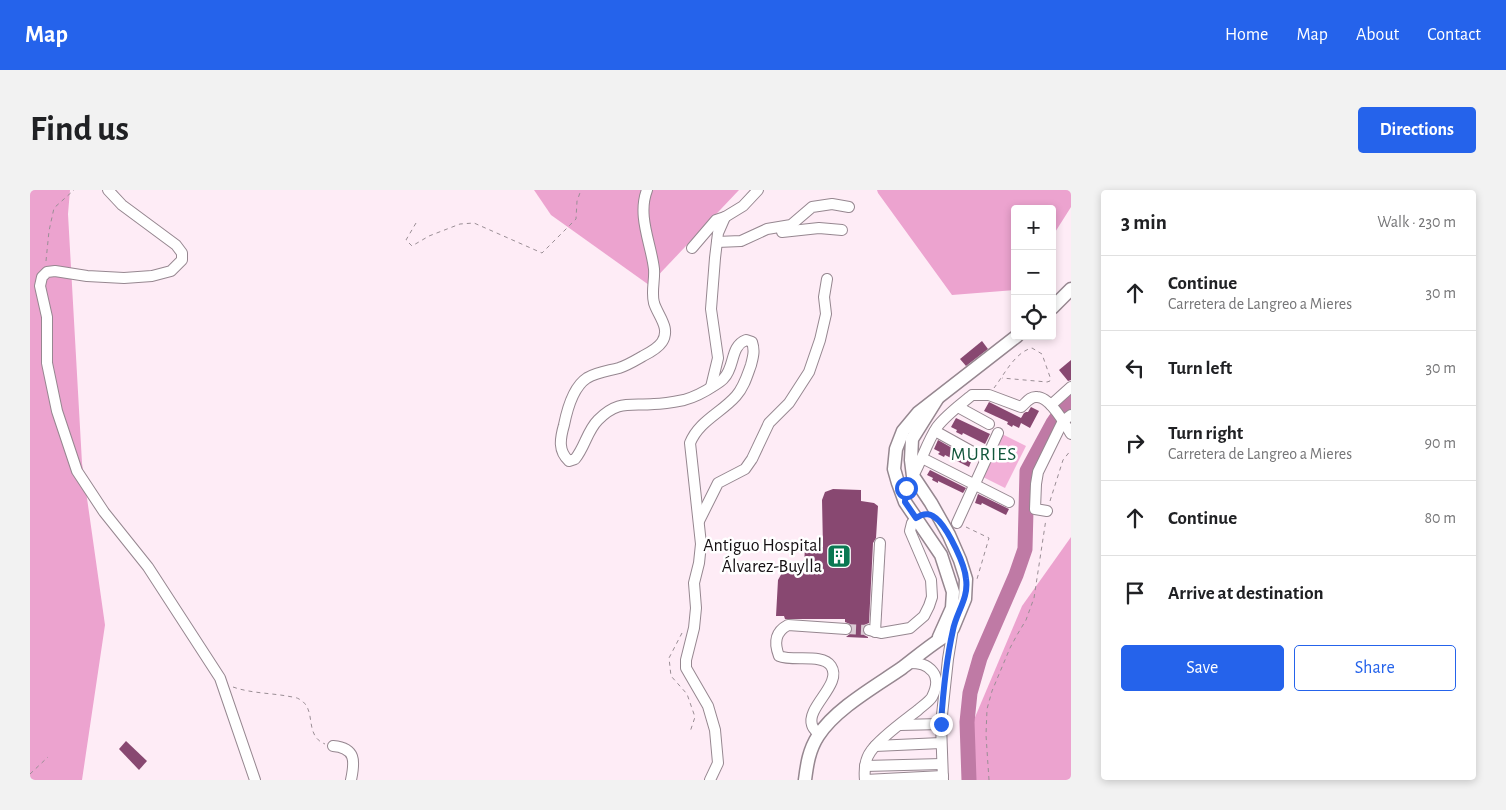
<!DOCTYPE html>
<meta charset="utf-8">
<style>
body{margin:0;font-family:"Alegreya Sans",sans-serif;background:#f2f2f2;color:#202124}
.controls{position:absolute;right:15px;top:15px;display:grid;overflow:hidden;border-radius:5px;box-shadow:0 2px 8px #0003}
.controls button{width:45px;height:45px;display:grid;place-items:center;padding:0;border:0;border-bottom:1px solid #e0e0e0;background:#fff;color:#202124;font:25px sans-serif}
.stop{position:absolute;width:15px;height:15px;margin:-11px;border:4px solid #2563eb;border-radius:50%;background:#fff}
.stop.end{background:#2563eb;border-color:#fff;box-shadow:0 1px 5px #0008}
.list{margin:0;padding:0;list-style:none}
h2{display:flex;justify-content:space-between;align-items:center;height:65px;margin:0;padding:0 20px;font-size:21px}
h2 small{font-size:16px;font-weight:400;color:#757577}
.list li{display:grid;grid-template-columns:32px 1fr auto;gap:15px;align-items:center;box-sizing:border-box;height:75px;padding:0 20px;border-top:1px solid #e0e0e0}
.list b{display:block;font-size:19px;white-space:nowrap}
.list p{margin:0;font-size:16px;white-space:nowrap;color:#757577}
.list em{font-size:16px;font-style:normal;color:#757577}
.actions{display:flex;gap:10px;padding:15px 20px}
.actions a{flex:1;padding:11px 0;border:1px solid #2563eb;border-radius:5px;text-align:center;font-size:18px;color:#2563eb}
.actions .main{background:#2563eb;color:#fff}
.icon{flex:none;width:28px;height:28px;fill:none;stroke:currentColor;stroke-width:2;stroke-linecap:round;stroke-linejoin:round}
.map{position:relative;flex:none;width:1041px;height:590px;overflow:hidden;border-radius:5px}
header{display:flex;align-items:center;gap:30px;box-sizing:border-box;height:70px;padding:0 25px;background:#2563eb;color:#fff}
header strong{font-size:24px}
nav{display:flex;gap:28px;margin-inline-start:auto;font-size:18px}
.intro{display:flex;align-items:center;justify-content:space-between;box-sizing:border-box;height:120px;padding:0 30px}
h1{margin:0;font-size:35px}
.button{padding:12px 22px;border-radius:5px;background:#2563eb;color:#fff;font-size:18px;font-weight:700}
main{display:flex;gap:30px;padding:0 30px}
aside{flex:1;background:#fff;border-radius:5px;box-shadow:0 2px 8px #0003}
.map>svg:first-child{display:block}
.green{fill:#f2b0d8}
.forest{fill:#eca3cf}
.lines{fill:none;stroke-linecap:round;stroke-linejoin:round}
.river{stroke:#bf7aa5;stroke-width:15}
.building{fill:#884871}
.minor-tunnel{stroke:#dbcbd4;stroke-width:10;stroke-dasharray:10 5;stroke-linecap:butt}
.minor-casing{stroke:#968790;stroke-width:12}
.major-casing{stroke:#968790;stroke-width:15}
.path{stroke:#9a8e95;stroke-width:1;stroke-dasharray:4 4;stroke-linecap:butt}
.minor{stroke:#fff;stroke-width:10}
.major{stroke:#fff;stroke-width:12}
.route{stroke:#2563eb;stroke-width:6}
.labels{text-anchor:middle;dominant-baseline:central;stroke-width:5;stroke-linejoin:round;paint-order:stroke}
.poi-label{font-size:18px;fill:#140f12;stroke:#fff;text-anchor:end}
.neighbourhood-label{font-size:19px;letter-spacing:1px;fill:#11563b;stroke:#fff}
</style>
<header>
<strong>Map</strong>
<nav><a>Home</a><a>Map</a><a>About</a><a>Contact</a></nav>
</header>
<div class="intro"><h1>Find us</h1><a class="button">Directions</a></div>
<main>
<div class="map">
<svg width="1041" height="590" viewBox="0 0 1041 590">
<rect width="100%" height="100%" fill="#feecf6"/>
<polygon class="green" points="972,244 996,256 975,298 951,286"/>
<g class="forest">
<polygon points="0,0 40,0 38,24 52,273 75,435 52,590 0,590"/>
<polygon points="504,0 709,0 619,95 521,25"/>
<polygon points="847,0 1041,0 1041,17 1022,47 1022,19 985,19 985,100 922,105 848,3"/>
<polygon points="1041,347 1041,590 933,590 943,532 992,416"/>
</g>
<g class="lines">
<polyline class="river" points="939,590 937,532 940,503 950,468 986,385 995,359 997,281 1023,233 1037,213 1041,212"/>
</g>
<g class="building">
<polygon points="952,151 958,159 936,176 930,169"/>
<polygon points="1041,170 1041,190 1038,191 1029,180"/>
<polygon points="959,212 991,228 994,223 996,222 998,222 1001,217 1009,221 1000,238 991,233 989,238 983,235 982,237 977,234 978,232 954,221"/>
<polygon points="926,228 960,244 955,254 933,243 932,245 926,242 927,240 921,237"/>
<polygon points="908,250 938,267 943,267 939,277 915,265 914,267 908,264 910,262 904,259"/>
<polygon points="900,280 936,298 933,303 908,291 908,293 902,290 903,288 897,285"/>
<polygon points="803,299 831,300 831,311 844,313 848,316 846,348 843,353 839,433 834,435 832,439 834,445 838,447 838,448 816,447 821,443 823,439 820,434 815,432 815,429 755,429 754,426 746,426 748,390 753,381 762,376 774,375 775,357 793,357 792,310 795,302"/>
<polygon points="948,304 979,319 976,325 952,313 951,315 945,313"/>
<polygon points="96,551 117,571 109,580 89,559"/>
</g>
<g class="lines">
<polyline class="minor-tunnel" points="816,439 839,440"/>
<g class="minor-casing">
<g id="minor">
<polyline points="78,0 92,15 146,55 152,63 152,70 141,81 122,86 94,88 57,86 25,81 17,82 12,87 10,96 17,127 17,173 27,221 47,281 74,322 118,377 190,488 225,590"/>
<path d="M617,0C607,26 621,53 624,79C625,90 621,102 624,113C628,126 641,138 632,152C628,158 619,163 613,166C606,170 598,175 589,178C578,181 567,182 557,188C543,197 537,220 534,235C530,249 528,261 539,271L545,269C555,257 557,241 568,230C588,210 599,216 624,214C634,214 644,212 654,210C665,207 676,201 685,195C688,193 692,191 694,188C705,177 700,156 716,150L722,152C725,161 723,167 721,175C717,186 714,197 706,206C691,223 669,231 660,253L671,354L669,373L664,393L666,418L664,438L656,470V478L678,516L685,540L688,573L680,590"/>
<polyline points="695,27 713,16 728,0"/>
<polyline points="752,42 789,38 812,40"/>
<polyline points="687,52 711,51 737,39 761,35 782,17 802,14 819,17"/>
<polyline points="662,58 686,30 695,27 688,43 685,68 681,119 688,168 681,197"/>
<polyline points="1021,215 1041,197"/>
<polyline points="928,217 959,234"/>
<polyline points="905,241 941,261"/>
<polyline points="892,268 979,312"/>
<path d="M883,286C892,270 897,252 907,237C916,225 930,215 942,205H959L991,217C996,213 1000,206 1007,207C1020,207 1035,234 1041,244"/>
<polyline points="1017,321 1005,319 1006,294 1008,282 1033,231 1041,225"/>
<polyline points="669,331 688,293 715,279 722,269 739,233 759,213 779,182 790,150 796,124 794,107 797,89"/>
<polyline points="927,333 968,243"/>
<polyline points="839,440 851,443 880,438 894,426 899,416 902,407 901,390 880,341 882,333 886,328"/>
<polyline points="845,442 850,353"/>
<polyline points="870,535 911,534"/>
<path d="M789,544C787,542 783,539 782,535C776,517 813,494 801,476C792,463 763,472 749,466C744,453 745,442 758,435L816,439"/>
<path d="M303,556C326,558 325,571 321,590"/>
<polyline points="845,556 911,553"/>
<polyline points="835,576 912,574"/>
<path d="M835,590C834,580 835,569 841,561C851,547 874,531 888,520C892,516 899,512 902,507C906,499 909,490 903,482C897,474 889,473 879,473"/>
<polyline points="835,590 913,586"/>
<polyline points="913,590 911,534 918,469 923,438"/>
</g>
</g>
<g class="major-casing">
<g id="major">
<polyline points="1022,118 1041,99"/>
<polyline points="909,447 922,418 923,402 911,365 875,312 868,293 864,279 866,259 873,241 888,223 987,146"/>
<path d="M775,590C777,574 779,560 788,546C805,519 846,496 872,478C885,468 898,457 912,448L923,438L935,409L936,389L930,370L919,345L901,313L883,286L881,270L882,249L907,209"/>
</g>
</g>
<g class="path">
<polyline points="386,33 376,50 382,56 399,46 430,34 444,33 512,63 546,29 547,11 551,0"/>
<polyline points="16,71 19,41 24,18 44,0"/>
<path d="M964,198C974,185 985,162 1002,158L1012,164L1020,187V191L1017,192L972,188"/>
<polyline points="1020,311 1033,270 1041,260"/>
<polyline points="936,337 959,348 947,389"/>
<polyline points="652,443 639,468 641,486 657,504 665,527 660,542"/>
<path d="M203,497C220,503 239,503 257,506C261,507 266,507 269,509C288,519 273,545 295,554"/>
<polyline points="0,584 18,567"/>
<polyline points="959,590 956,545 957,519 962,501 980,458 987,445 996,430 1004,408 1016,329"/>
</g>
<use href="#minor" class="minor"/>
<use href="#major" class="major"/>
</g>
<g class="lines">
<path class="route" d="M876,298L875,312L886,328C895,322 901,323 909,331C919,342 935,374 936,389C939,408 926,423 923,440C916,471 913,503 911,534"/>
</g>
<defs>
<g id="building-square" transform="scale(1.25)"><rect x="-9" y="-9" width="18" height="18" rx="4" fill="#0a7852" stroke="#fff"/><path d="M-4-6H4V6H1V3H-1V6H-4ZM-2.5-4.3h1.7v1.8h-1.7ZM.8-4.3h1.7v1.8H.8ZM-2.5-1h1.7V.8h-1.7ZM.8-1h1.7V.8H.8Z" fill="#fff"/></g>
</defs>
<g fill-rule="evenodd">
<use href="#building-square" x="809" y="366"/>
</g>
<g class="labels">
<g class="poi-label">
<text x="792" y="356">Antiguo Hospital<tspan x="792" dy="21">Álvarez-Buylla</tspan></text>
</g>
<g class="neighbourhood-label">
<text x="954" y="264">MURIES</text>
</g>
</g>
</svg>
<div class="controls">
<button>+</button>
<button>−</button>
<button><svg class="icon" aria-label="locate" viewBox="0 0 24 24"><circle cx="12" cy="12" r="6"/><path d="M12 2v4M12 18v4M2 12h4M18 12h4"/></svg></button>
</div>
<div class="stop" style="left:876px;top:298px"></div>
<div class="stop end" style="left:911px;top:534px"></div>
</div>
<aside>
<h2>3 min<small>Walk · 230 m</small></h2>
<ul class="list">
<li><svg class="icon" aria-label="ahead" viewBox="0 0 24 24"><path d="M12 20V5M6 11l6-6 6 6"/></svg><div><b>Continue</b><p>Carretera de Langreo a Mieres</p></div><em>30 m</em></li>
<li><svg class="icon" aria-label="left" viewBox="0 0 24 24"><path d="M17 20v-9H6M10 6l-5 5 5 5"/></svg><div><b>Turn left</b></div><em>30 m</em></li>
<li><svg class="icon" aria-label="right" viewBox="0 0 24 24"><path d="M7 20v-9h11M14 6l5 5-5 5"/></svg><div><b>Turn right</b><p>Carretera de Langreo a Mieres</p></div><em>90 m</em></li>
<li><svg class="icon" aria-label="ahead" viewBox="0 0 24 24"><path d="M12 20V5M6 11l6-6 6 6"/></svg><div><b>Continue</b></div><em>80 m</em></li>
<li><svg class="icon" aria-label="arrive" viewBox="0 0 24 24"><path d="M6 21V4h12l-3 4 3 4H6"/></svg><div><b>Arrive at destination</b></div></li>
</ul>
<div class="actions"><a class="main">Save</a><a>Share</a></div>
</aside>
</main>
